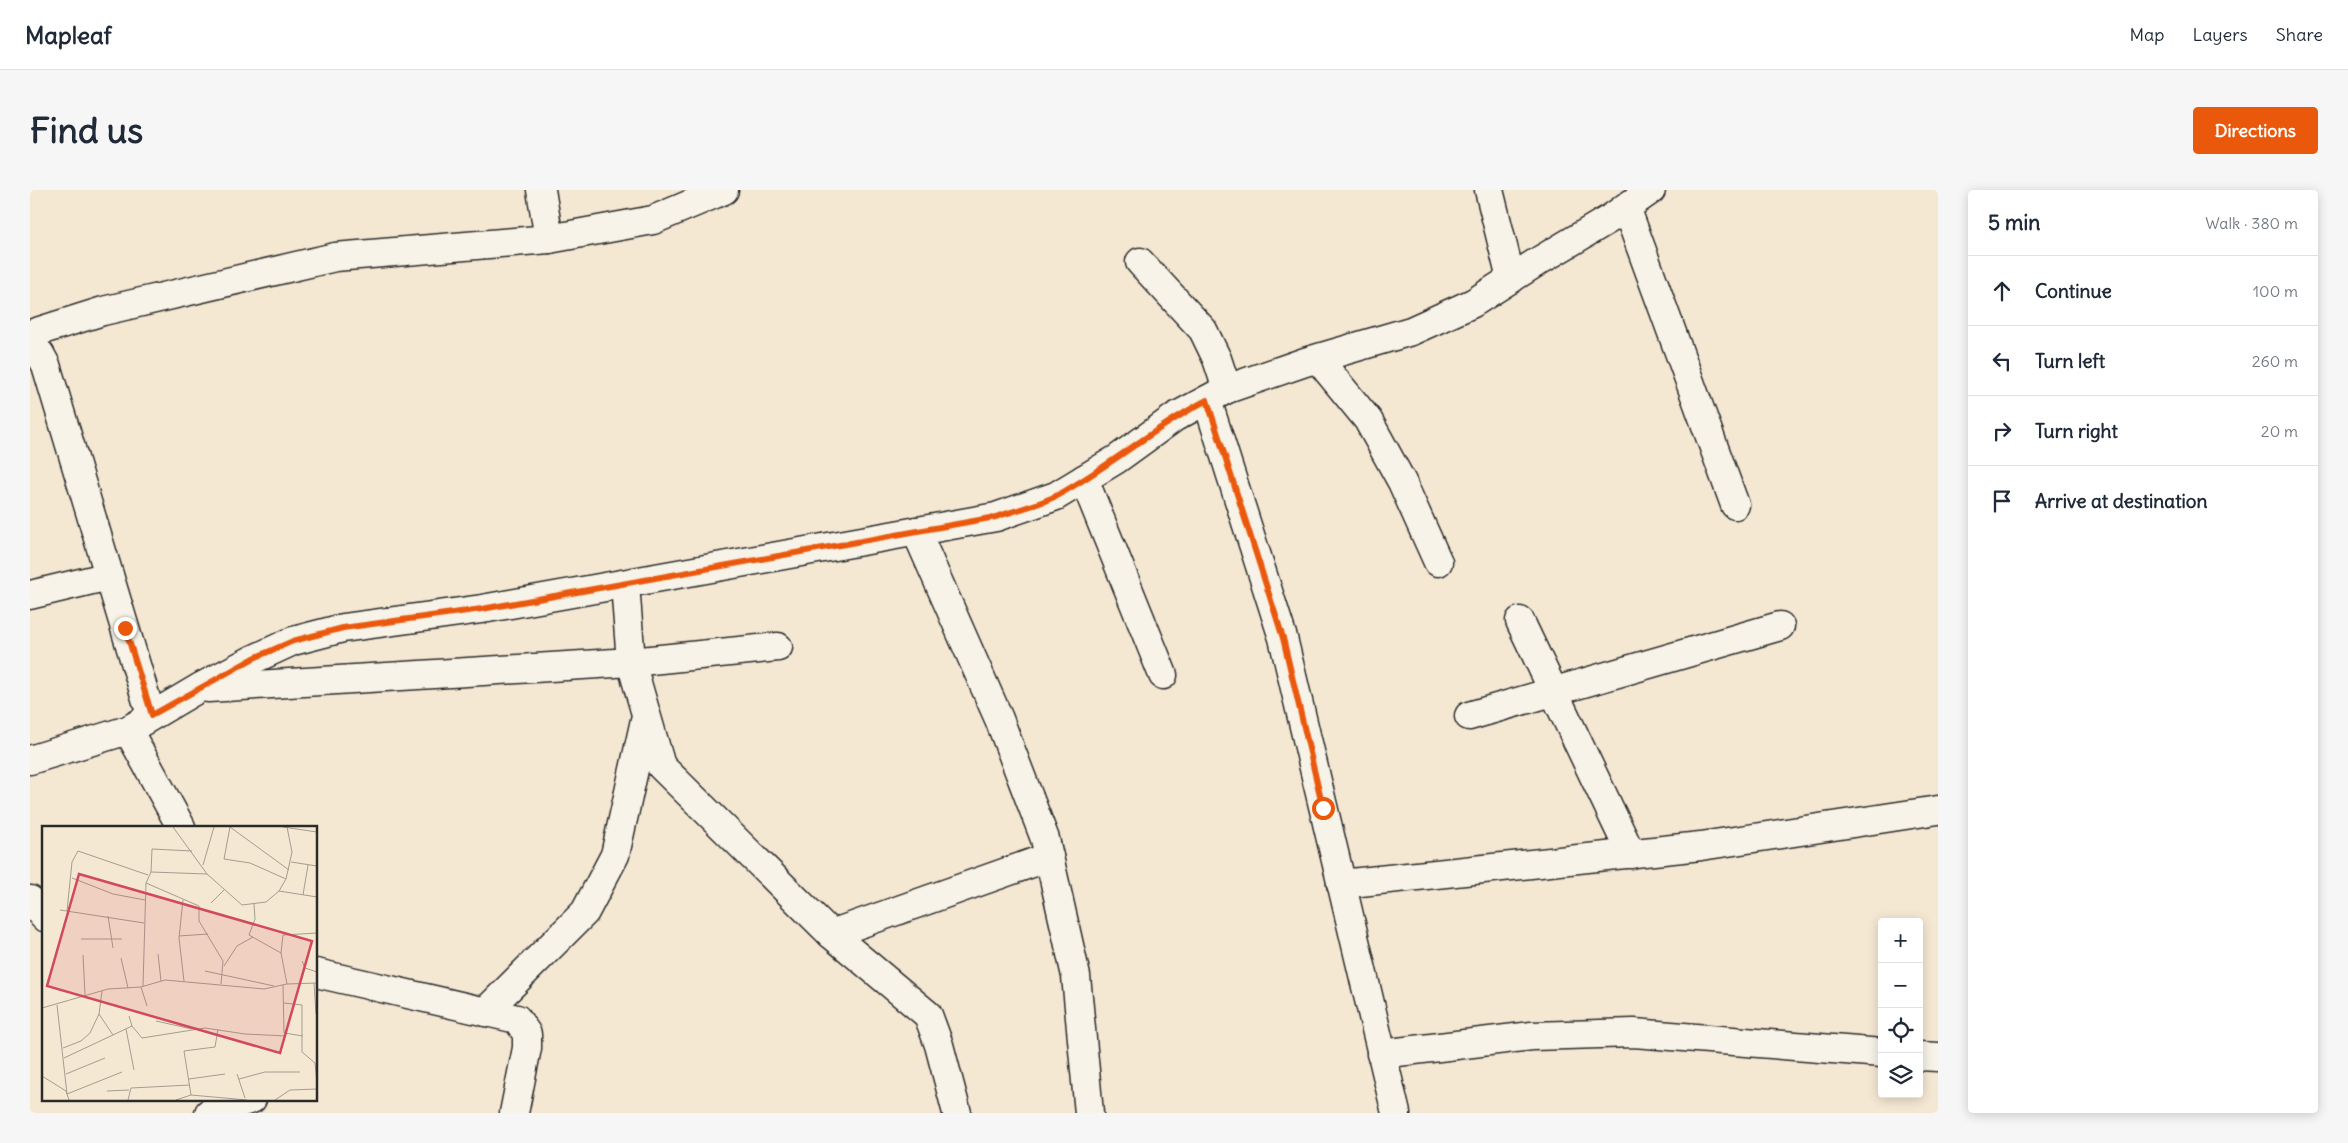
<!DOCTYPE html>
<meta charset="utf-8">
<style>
body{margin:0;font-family:Delius,sans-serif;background:#f6f6f7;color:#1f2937}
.controls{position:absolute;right:15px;bottom:15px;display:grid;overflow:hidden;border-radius:5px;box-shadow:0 2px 12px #0003}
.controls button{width:45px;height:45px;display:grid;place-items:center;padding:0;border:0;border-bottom:1px solid #e0e1e3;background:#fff;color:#1f2937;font:25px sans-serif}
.stop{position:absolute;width:15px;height:15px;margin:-11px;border:4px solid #ea580c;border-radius:50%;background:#fff}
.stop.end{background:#ea580c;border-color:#fff;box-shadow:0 1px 5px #0008}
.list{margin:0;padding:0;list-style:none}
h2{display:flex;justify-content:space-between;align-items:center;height:65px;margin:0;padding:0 20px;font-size:21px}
h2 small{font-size:16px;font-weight:400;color:#747a83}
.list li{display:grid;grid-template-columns:32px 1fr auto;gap:15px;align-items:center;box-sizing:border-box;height:70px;padding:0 20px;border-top:1px solid #e0e1e3}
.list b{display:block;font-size:19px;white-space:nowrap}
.list em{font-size:16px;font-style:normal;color:#747a83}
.icon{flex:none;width:28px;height:28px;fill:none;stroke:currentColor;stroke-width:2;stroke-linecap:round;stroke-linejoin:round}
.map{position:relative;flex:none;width:1908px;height:923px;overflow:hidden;border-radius:5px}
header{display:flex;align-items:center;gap:30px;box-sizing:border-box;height:70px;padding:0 25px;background:#fff;border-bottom:1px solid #e0e1e3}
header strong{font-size:24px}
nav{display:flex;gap:28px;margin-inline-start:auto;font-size:18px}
.intro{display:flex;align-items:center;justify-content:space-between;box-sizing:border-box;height:120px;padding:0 30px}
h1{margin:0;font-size:35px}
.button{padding:12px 22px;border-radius:5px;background:#ea580c;color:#fff;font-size:18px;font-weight:700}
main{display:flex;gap:30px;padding:0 30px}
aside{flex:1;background:#fff;border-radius:5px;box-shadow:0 2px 12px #0003}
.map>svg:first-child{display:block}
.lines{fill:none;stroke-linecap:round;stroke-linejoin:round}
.minor-casing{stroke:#2b2b2b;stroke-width:31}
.minor{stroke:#f7f3e8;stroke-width:28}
.route{stroke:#ea580c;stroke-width:6}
.inset-road{fill:none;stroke:#a49c90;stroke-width:1}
.view{fill:#d1495b;fill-opacity:0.15;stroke:#d1495b;stroke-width:2.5}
.inset-edge{fill:none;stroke:#2b2b2b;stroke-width:2.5}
</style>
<header>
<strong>Mapleaf</strong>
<nav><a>Map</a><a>Layers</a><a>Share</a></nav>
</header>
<div class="intro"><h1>Find us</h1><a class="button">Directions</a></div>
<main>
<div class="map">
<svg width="1908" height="923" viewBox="0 0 1908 923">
<rect width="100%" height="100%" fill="#f5e8d3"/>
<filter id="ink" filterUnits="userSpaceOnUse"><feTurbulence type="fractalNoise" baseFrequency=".02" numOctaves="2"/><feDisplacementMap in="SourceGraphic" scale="10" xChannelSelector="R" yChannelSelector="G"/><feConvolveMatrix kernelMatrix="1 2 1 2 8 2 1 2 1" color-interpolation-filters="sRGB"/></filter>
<g filter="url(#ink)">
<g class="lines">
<g class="minor-casing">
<g id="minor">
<polyline points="511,0 519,49"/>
<polyline points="1459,0 1481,89"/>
<polyline points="1596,17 1705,315"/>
<polyline points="1110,72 1173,140 1187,169 1197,199"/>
<polyline points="0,144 73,121 305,67 519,49 623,30 694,0"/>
<polyline points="0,155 10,164 16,175 121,525"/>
<polyline points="1288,169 1338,230 1372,292 1408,372"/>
<polyline points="1177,210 1253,448 1366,923"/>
<polyline points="1054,289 1133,485"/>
<polyline points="886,341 969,529 1015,649 1046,786 1059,923"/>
<polyline points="595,394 601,472 631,576 801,744 898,825 909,855 927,923"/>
<polyline points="0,405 79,386"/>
<polyline points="1490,431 1601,664"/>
<polyline points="178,498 601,472 748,457"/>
<polyline points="1439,526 1750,436"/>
<polyline points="98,540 151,637"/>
<polyline points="0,570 98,540 169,498 224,469 263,451 313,438 452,419 966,327 1026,306 1087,269 1145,227 1197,199 1275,172 1381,141 1443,113 1507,72 1581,28 1621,0"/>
<polyline points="1311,694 1671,656 1908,620"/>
<polyline points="0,710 14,727"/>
<polyline points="801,744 1019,667"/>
<polyline points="286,783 487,829 497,844 497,858 484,923"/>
<polyline points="455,822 555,722 585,665 615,530"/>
<polyline points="1351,864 1502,846 1604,843 1852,863"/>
<polyline points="1889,866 1908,867"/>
<polyline points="179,923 222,909"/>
</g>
</g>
<use href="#minor" class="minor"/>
</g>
</g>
<g class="lines" filter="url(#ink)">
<path class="route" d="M95,438L122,525L224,468L263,451L313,438L452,419L966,327C986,320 1009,315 1028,305C1080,276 1125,237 1177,210L1253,448L1293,618"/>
</g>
<g transform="translate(12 636)">
<rect width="275" height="275" fill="#f5e8d3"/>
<path class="inset-road" d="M131,1L165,48L200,79L224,76L237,65L244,53L250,26L245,1M188,1L182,33L208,37L244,53M188,1L247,44M241,1L275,6M249,36L275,40M161,39L172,1M109,46L165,48M30,52L71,68L103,74M104,57L157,80V95L181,135L179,158M237,65L275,71M261,69L266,39M141,74L137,112L142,155M169,77L183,63M212,78L213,93L207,109L239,127M18,84L102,97M25,85L30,36L36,25L106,49M66,90L71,122M137,110L166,108M39,113H80M116,128L119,155M41,129L43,169M79,132L86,162M260,135L263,142L275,146M182,140L195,120L211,111M163,145L232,160M272,157L274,188M245,158L239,127L241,109L275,107M241,159L242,207L261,210M101,160L104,57L109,46L110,23L150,25M99,161L105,180M242,177L260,179V226L273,237L275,257M15,179L25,268L80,246M0,182L66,163L99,161L123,154L222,163L245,158L275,157M57,188L71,209M87,190L90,200L100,212L163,202L203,208L244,210M114,195L150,203M84,203L92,244M21,222L39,215L48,207L57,188L60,165M22,232L90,200M24,248L63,232M195,248L203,272M0,250L24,265L27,274M147,253L183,248M197,253L223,246H258M65,265L87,264M149,269L205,274M86,274L89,262L148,259M134,274L149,269L142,225L173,221L176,203M233,274L248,264L275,263"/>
<path class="view" d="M37,48L270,115L238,227L5,160Z"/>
<rect width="275" height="275" class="inset-edge"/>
</g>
</svg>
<div class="controls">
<button>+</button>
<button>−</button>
<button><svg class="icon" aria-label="locate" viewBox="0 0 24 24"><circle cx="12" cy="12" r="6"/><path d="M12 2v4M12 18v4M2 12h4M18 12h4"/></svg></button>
<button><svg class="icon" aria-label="layers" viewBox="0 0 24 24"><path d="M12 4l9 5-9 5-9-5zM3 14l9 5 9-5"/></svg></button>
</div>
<div class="stop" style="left:1293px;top:618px"></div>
<div class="stop end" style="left:95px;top:438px"></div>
</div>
<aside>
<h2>5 min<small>Walk · 380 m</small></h2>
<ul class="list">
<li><svg class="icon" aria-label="ahead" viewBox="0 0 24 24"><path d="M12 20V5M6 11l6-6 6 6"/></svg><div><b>Continue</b></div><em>100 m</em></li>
<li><svg class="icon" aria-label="left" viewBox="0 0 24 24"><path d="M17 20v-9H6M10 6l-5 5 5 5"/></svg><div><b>Turn left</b></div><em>260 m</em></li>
<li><svg class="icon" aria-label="right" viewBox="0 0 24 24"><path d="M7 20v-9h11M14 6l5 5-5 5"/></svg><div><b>Turn right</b></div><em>20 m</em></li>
<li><svg class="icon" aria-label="arrive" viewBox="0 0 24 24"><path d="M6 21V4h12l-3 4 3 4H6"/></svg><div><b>Arrive at destination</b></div></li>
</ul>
</aside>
</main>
